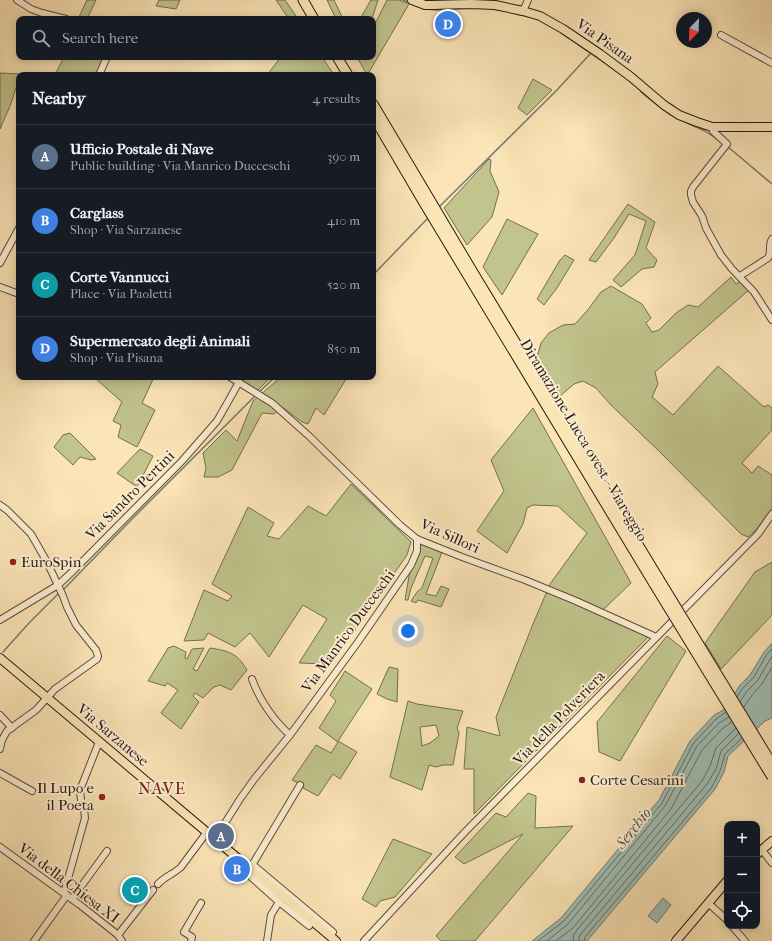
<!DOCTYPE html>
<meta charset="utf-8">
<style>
body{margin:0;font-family:"IM FELL French Canon",serif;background:#242831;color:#f1f3f6}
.controls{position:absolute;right:12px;bottom:12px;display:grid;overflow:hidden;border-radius:8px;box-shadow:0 2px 10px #0003}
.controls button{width:36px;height:36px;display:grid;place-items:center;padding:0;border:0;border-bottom:1px solid #363941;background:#171b24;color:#f1f3f6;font:20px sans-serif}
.compass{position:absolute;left:676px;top:12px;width:36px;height:36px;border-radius:50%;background:#171b24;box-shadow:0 2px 10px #0003;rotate:203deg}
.you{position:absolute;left:408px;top:631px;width:14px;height:14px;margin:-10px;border:3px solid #fff;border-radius:50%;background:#1a73e8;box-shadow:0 0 0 6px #1a73e833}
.badge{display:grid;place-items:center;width:26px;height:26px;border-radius:50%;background:#2563eb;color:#fff;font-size:13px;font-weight:700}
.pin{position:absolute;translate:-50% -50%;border:2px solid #fff;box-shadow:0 1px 4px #0006}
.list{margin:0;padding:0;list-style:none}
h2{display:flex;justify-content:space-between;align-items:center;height:52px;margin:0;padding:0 16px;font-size:17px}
h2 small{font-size:13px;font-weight:400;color:#9ea1a6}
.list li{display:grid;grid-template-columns:26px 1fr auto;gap:12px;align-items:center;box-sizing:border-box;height:64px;padding:0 16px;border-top:1px solid #363941}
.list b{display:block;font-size:15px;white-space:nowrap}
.list p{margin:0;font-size:13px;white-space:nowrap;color:#9ea1a6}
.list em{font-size:13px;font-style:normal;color:#9ea1a6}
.icon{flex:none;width:22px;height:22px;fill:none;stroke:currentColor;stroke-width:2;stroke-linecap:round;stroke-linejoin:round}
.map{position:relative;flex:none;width:772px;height:941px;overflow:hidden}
.search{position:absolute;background:#171b24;box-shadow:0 2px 10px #0003;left:16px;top:16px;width:360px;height:44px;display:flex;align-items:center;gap:10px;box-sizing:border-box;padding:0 14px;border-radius:8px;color:#9ea1a6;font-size:15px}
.panel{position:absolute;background:#171b24;box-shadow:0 2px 10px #0003;left:16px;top:72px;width:360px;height:308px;border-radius:8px}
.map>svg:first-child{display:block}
.green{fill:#c1c48c;stroke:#736f4f;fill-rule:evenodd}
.water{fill:#a0beb5;stroke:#6f7c74}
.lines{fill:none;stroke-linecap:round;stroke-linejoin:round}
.shore{stroke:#626c64;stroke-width:1}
.stream{stroke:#6f7c74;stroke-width:1.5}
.minor-casing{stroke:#5a4c3b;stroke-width:8}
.major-casing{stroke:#251a12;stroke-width:10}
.highway-casing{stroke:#251a12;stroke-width:11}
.minor{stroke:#fcedd0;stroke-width:6}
.major{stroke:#fbe4b6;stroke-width:8}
.highway{stroke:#fbe4b6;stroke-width:9}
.highway-bridge-casing{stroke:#251a12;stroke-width:11;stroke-linecap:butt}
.highway-bridge{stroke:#fbe4b6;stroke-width:9}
.poi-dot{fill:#8f2418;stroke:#fcedd0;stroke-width:1.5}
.labels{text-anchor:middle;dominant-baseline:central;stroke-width:4;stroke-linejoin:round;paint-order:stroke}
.street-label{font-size:15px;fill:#251a12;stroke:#fcedd0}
.poi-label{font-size:15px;fill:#251a12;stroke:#fcedd0;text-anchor:start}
.water-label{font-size:16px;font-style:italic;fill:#50534b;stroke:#fcedd0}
.quarter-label{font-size:17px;letter-spacing:1px;fill:#7a1f14;stroke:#fcedd0}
</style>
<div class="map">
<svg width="772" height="941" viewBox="0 0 772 941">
<rect width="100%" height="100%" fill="#fbe4b6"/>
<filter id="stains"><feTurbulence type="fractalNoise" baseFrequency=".005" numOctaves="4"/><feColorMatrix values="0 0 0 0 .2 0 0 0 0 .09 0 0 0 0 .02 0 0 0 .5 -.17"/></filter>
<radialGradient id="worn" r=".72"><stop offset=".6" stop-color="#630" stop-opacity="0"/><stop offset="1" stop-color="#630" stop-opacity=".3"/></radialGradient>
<g class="green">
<polygon points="87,0 96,0 87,19 83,19 79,17"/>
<polygon points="159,0 180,0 176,9 156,6"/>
<polygon points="276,0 285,0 298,19 289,19"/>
<polygon points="327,0 334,0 343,19 336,19"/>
<polygon points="371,0 378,0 372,19 360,19"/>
<polygon points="387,0 399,0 409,4 372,67 367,75 357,57 373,57 373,21 376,22"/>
<polygon points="64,57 104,57 96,75 55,75"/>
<polygon points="281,57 322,57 334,75 267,75"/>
<polygon points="0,73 21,74 19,75 19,79 10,106 0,129"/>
<polygon points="533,79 552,90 527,115 518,108"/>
<polygon points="489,159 491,160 490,171 499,192 492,217 467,245 444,208"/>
<polygon points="628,204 655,222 646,248 657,260 654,267 642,269 621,287 613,280 635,255 646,221 629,214 614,238 596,262 589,260"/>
<polygon points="507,219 538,234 502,295 483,267"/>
<polygon points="565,255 574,260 557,288 544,305 537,299 560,260"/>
<polygon points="731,277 736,284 742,280 750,289 655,372 658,384 652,397 673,415 718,366 764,407 768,405 772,408 772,430 742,463 752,473 758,466 772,475 772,508 756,530 748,537 741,534 663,455 611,405 596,388 583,381 574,384 559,397 537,357 541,343 549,333 563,325 575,324 587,311 601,292 611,286 642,304 651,318 646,323 652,332 659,330 676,313 688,305 698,307"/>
<polygon points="96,377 154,377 142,403 155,410 137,447 118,437 121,425 113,421 122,402 96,379"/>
<polygon points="237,377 271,377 258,390"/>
<polygon points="281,377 341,377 346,379 324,415 316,408 308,424 302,422 282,407 274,414 262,413 232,470 218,477 204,477 206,468 203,453 226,430 237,441 253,401"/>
<polygon points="533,408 631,583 603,610 653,632 474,814 474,769 464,769 467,727 500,736 496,717 533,624 550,584 587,533 558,506 533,505 527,508 523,524 507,553 477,531 504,491 491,460"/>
<polygon points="70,433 96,459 91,460 80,457 73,465 54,447 63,435"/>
<polygon points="140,449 153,456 137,487 117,473"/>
<polygon points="351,484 411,542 407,555 353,633 330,664 299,663 327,619 303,605 269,657 250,633 235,647 208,633 204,640 184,641 204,590 228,601 232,596 212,584 248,507 274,523 267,536 279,539 308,506 326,516"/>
<polygon points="421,544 442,552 426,594 436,596 441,586 449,589 441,607 418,600 416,603 411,601 417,592 422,588 433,558 425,556 411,588 408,600 405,600 409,576"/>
<polygon points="772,562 772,615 721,669 705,643 755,572"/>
<polygon points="667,636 686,651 620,761 599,752 597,722"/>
<path d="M174,646L186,652L185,658L187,659L192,649L204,648L193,669L197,671L210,648C229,651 237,653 247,670L231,690L220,685L214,687L203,698L195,693L193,696L199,702L181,729L161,713L178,690L167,683L165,686L148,681L168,648Z"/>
<polygon points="389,667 398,669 397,702 387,699 377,694"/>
<polygon points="345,671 372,689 338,741 357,752 340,779 333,774 318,796 303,788 304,786 292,780 316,745 331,753 338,742 319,728 336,701 330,695"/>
<path d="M408,701L417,704L463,711L457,728L459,733L453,765H443L436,767L429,765L422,790L390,777ZM436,725L439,736L430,743L422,746L420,727Z"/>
<polygon points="528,793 536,796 535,828 573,826 475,941 441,941 436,936 523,834 464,864 455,857 496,813 506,817"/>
<polygon points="393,839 432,854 395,897 380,901 376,907 362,899"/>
</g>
<g class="water">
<polygon points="772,643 772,718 765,721 728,756 724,772 715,789 587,941 532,941 561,918 659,800 690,741 714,715 722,711 729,703 740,685 750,675 764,652"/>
<polygon points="663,898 671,905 657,923 648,916"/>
</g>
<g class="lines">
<g class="shore">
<polyline points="737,697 743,688 754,677 767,654 772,649"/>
<polyline points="740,702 747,691 758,680 772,656"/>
<polyline points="744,707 752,695 762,684 772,667"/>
<polyline points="538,941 564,921 662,803 693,744 716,719 726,712"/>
<polyline points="547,941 568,924 665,806 697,746 719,723 729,717"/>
<polyline points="556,941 573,928 671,809 702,750 723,728 732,722"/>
<polyline points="573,941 574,934 577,930 702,781 710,766 716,748 736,728"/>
<polyline points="579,941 579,937 581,934 707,784 716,769 721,751 739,733"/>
<polyline points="584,941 585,937 712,787 720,771 725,754 742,738"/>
</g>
<g class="stream">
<polyline points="403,0 426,9 436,10 471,8"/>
<polyline points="492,9 500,10"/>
<polyline points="516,14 530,17"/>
<polyline points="566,36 626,78 633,84"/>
<polyline points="641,92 657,105 671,115"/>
<polyline points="687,123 705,131 717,139"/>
<polyline points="727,146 772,184"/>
<polyline points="438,208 557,90 590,54"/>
<polyline points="373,275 428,218"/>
<polyline points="259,392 275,377"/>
<polyline points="64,589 133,518 255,396"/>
<polyline points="3,652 29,623 58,594"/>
</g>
<g class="minor-casing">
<g id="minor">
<polyline points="17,0 31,9 42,13 66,19"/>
<polyline points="523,11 528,0"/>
<polyline points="721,35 772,63"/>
<polyline points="99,75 107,57"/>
<polyline points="712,127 713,131 727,144 693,187 691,191 691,195 693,202 702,216 706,228 721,255 732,269 754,292 772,320"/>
<polyline points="0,263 19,228"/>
<path d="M740,276L768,258C772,252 768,245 772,239"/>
<polyline points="0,287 19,294"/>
<polyline points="230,377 272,403 309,436 400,525 417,539 462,557 525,580 576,601 656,637"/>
<polyline points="0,505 7,510 31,534 47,562 63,596 67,607 76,625 96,650 98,656 97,659 55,689 36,710 7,731 2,740 0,749"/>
<polyline points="0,620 58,585 73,571 182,461 217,421 229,400 239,382"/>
<path d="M252,679C259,699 274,721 290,735"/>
<polyline points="0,715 12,728"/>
<polyline points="0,773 32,791"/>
<polyline points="215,839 240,799 255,778 290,735 358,642 411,565 417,551 417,539"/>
<polyline points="0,847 80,905 118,935 122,941"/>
<polyline points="762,850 772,863"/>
<polyline points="252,864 333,932"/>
<path d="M158,884C165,876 174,874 181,867L207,832"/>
<polyline points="64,893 85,818 84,809 81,800 80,790 99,742"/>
<polyline points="72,899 107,851"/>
<polyline points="279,902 309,926"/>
<polyline points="708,903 727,920"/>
<polyline points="732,926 745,941"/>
<polyline points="118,935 153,890"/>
<polyline points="34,941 67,895"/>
<polyline points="191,941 192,937 184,932 201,903"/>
<polyline points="267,941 271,915 279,902 251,877 248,872 300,785"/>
<polyline points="364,941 465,832 758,534 772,514"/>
</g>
</g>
<g class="major-casing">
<g id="major">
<polyline points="412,0 425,5 431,5 471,4 495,5 523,11 540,16 563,29 600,54 631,77 664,105 679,115 697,122 712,127 772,127"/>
<polyline points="0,658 336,941"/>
<polyline points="757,854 772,841"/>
<polyline points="676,941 727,881"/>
</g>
</g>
<g class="highway-casing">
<g id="highway">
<polyline points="303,0 314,19"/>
<polyline points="337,57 348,75"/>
<polyline points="373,104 474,274 659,579"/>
<polyline points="373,116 424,203 654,584"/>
</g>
</g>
<use href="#minor" class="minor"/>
<use href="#major" class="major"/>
<use href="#highway" class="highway"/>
<g class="highway-bridge-casing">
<g id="highway-bridge">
<polyline points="659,579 772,764"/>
<polyline points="654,584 772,777"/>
</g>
</g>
<use href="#highway-bridge" class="highway-bridge"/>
</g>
<g class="poi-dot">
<circle cx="13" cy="562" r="4"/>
<circle cx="582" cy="780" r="4"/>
<circle cx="102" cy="797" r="4"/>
</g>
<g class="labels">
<g class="street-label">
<text transform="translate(605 41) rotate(35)">Via Pisana</text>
<text transform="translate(584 440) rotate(59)">Diramazione Lucca ovest - Viareggio</text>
<text transform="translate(130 495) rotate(-45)">Via Sandro Pertini</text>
<text transform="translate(450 536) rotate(24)">Via Sillori</text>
<text transform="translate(348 631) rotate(-54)">Via Manrico Ducceschi</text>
<text transform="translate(559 718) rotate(-46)">Via della Polveriera</text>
<text transform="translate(113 735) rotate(40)">Via Sarzanese</text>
<text transform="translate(69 883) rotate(37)">Via della Chiesa XI</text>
</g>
<g class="poi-label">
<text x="21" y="562">EuroSpin</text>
<text x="590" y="780">Corte Cesarini</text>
<text x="94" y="788" text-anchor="end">Il Lupo e<tspan x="94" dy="17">il Poeta</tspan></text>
</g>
<g class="water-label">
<text transform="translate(633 828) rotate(-52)">Serchio</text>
</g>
<g class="quarter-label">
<text x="162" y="788">NAVE</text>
</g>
</g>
<rect width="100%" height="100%" filter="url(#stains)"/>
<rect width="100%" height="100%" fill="url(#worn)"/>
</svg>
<div class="controls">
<button>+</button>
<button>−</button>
<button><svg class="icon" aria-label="locate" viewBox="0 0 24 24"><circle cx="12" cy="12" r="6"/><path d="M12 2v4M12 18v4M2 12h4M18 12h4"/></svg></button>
</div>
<svg class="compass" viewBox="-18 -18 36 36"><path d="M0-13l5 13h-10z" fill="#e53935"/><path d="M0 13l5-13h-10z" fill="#9ea1a6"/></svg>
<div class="you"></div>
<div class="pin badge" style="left:221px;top:836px;background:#5c6f8a">A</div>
<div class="pin badge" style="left:237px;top:869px;background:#3f7fe0">B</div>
<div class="pin badge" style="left:135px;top:890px;background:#0f9aa8">C</div>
<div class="pin badge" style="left:448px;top:24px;background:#3f7fe0">D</div>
<div class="search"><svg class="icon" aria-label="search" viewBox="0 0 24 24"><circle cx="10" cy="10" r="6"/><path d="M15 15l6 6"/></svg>Search here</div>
<section class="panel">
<h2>Nearby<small>4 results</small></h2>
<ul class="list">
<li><span class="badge" style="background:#5c6f8a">A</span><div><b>Ufficio Postale di Nave</b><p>Public building · Via Manrico Ducceschi</p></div><em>390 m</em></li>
<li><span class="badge" style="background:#3f7fe0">B</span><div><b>Carglass</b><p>Shop · Via Sarzanese</p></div><em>410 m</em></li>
<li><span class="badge" style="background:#0f9aa8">C</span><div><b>Corte Vannucci</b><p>Place · Via Paoletti</p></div><em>520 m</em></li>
<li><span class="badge" style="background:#3f7fe0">D</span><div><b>Supermercato degli Animali</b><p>Shop · Via Pisana</p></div><em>850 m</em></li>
</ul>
</section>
</div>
